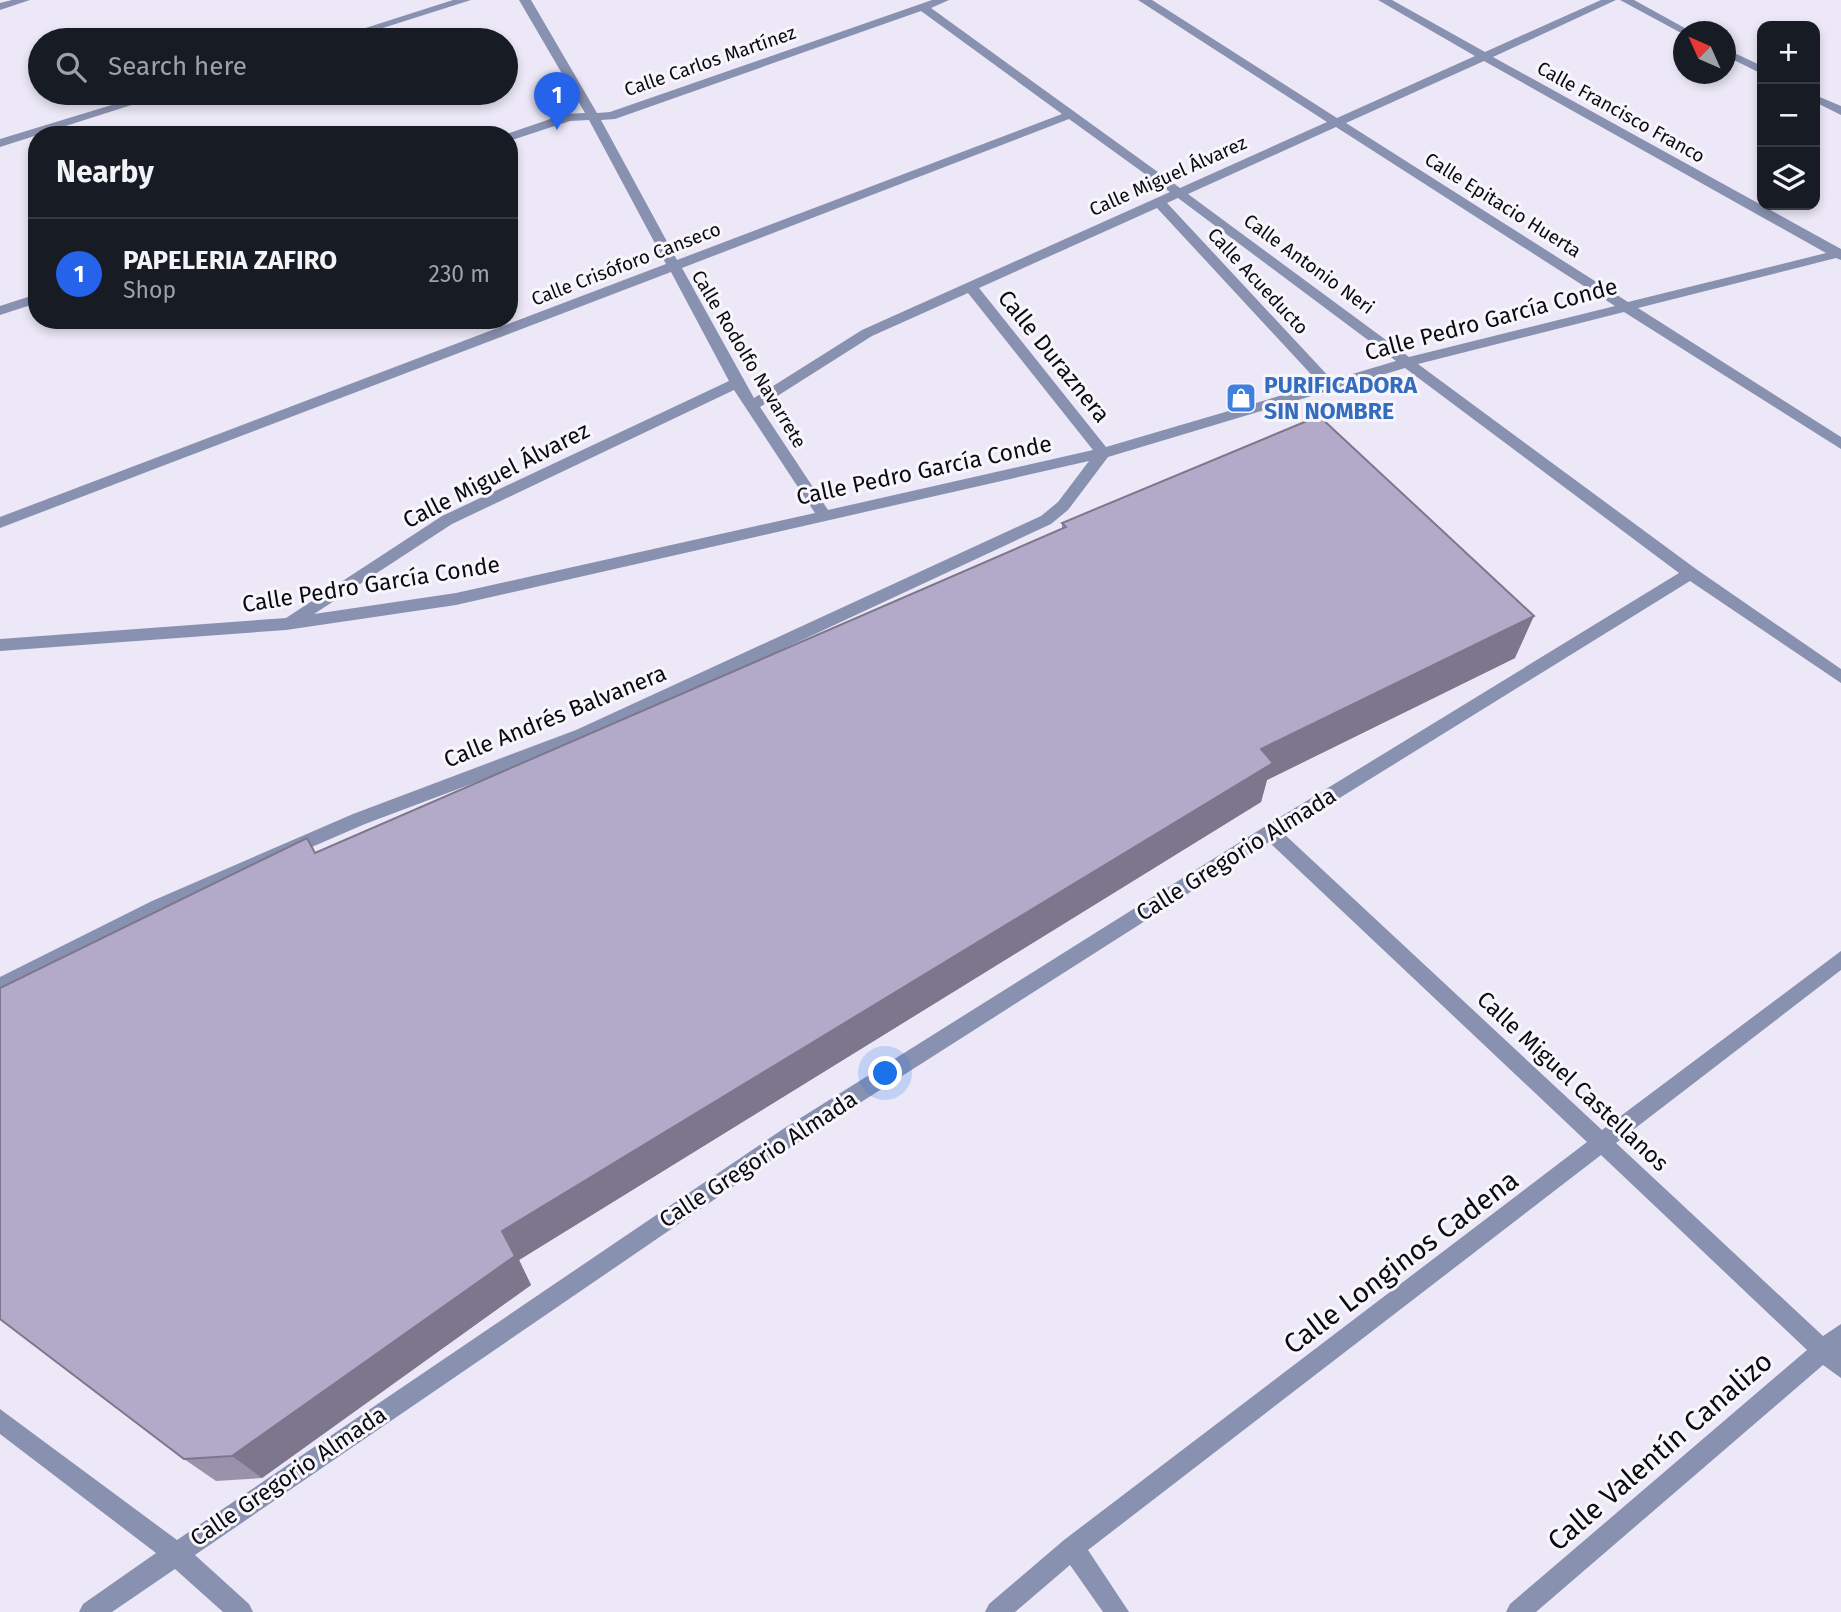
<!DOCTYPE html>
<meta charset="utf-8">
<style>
body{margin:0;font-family:"Fira Sans",sans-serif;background:#242831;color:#f1f3f6}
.controls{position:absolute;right:21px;top:21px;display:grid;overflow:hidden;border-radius:14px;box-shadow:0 4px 10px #0003}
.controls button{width:63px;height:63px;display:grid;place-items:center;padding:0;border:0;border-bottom:2px solid #363941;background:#171b24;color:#f1f3f6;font:35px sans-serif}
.compass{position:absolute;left:1673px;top:21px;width:63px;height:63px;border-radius:50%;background:#171b24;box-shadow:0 4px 10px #0003;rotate:315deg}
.you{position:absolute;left:886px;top:1074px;width:24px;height:24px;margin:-18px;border:5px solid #fff;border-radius:50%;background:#1a73e8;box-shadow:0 0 0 10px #1a73e833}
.badge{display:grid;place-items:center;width:46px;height:46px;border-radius:50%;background:#2563eb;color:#fff;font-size:23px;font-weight:700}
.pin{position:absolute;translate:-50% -58px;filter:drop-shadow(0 2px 4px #0008)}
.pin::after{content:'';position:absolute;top:37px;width:24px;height:21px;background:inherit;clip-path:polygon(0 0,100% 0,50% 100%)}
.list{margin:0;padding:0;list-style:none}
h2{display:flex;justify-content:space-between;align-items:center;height:91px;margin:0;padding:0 28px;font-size:30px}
h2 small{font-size:23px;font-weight:400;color:#9ea1a6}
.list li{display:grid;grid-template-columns:46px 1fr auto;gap:21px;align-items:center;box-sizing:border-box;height:112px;padding:0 28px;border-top:2px solid #363941}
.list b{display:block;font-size:26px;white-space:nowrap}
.list p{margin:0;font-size:23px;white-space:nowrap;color:#9ea1a6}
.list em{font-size:23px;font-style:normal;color:#9ea1a6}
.icon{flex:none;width:38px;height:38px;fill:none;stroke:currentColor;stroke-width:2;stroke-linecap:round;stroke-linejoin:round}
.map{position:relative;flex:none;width:1841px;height:1612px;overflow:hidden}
.search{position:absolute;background:#171b24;box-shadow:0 4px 10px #0003;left:28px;top:28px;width:490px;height:77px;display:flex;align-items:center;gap:18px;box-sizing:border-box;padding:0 24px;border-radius:38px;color:#9ea1a6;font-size:26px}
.panel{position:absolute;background:#171b24;box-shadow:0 4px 10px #0003;left:28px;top:126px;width:490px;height:203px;border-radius:28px}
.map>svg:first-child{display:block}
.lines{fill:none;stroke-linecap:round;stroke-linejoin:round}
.minor{fill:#8991b0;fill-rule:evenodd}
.wall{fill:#9a92ad}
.shaded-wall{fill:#7d778d}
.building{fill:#b3aac9;stroke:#7d778d;stroke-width:2}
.labels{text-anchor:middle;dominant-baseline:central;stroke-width:6;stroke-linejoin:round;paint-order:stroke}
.far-street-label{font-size:19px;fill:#0c0a0f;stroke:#f8f6fd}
.street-label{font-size:23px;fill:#0c0a0f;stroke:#f8f6fd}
.shop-label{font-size:23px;font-weight:bold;fill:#366cbe;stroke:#f8f6fd;text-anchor:start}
.near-street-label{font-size:28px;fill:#0c0a0f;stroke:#f8f6fd}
</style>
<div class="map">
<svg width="1841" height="1612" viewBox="0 0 1841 1612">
<rect width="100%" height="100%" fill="#ece8f7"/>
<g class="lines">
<g class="minor">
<polygon points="12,0 30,0 0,10 0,3"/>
<polygon points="453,0 471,0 345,40 328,40"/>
<path d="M519,0H531L597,113L610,112L932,0H949L931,8L1180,188L1327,122L1138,0H1152L1337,118L1475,56L1378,0H1392L1485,52L1601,0H1616L1493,57L1841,249V260L1836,258L1638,308L1841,437V449L1624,312L1418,364L1696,569L1841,669V683L1690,581L1283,833L1602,1130L1841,951V970L1616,1143L1823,1336L1841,1324V1378L1823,1365L1536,1612H1506L1510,1604L1807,1350L1601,1155L1088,1550L1129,1612H1103L1070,1565L1015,1612H985L989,1604L1064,1540L1587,1142L1269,842L797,1143L195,1555L249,1604L253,1612H223L175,1569L112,1612H79L83,1604L156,1553L0,1434V1409L177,1540L783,1129L1264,827L1679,573L1405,368L1108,457L1068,510L1051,524L588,740L365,824L164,911L0,994V977L152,901L353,814L576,730L1041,516L1058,502L1089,461L456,605L286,630L0,651V639L286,618L442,516L729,381L671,272L0,528V517L666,264L589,120L570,121L509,141V135H504L565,114L585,113ZM921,11L1062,114L677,260L601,120L615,119ZM1484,61L1826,253L1628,302L1346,123ZM1069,119L1170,192L862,330L754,398L682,268ZM1336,127L1615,306L1409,357L1188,194ZM1178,198L1396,361L1332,380L1167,203ZM1157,208L1320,384L1106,447L979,288ZM968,293L1093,450L828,510L760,407L872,336ZM734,390L815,513L456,593L314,614L452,524Z"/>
<polygon points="1620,0 1634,0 1692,32 1684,32 1683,34"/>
<polygon points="1726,49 1762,66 1762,74 1726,56"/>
<polygon points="151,93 169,93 0,147 0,139"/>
<polygon points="1815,95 1841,106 1841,115 1815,102"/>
<polygon points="37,294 37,303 0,315 0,306"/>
</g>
</g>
<polygon class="wall" points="1062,523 1515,658 1267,780 1261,802 519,1260 531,1285 262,1478 216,1481 184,1459 1062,529"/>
<polygon class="shaded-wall" points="1534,616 1515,658 1267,780 1261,802 519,1260 531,1285 262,1478 232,1456 502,1231 1261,749"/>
<polygon class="building" points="1319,416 1534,616 1261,749 1273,763 502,1231 515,1256 232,1456 184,1459 0,1319 0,988 307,838 315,853 1066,527 1062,523"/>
<defs>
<g id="shop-square" transform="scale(1.575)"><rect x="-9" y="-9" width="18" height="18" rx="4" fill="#3f7fe0" stroke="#f8f6fd"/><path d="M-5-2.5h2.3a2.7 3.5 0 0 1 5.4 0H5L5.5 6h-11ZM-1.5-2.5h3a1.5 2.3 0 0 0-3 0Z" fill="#fff"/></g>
</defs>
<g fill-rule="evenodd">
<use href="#shop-square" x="1241" y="398"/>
</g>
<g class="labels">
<g class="far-street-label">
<text transform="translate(710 61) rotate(-19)">Calle Carlos Martínez</text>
<text transform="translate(1621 112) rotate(29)">Calle Francisco Franco</text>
<text transform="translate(1168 176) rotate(-24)">Calle Miguel Álvarez</text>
<text transform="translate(1503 205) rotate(32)">Calle Epitacio Huerta</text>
<text transform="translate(626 264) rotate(-21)">Calle Crisóforo Canseco</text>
<text transform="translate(1309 264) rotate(36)">Calle Antonio Neri</text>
<text transform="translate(1258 281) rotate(47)">Calle Acueducto</text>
<text transform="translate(749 359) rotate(59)">Calle Rodolfo Navarrete</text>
</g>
<g class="street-label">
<text transform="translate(1491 319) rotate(-15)">Calle Pedro García Conde</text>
<text transform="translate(1054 356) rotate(51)">Calle Duraznera</text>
<text transform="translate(924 470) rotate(-12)">Calle Pedro García Conde</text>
<text transform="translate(496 475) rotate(-27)">Calle Miguel Álvarez</text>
<text transform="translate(371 584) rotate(-9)">Calle Pedro García Conde</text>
<text transform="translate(555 716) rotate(-22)">Calle Andrés Balvanera</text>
<text transform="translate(1236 854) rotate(-32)">Calle Gregorio Almada</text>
<text transform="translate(1573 1081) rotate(43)">Calle Miguel Castellanos</text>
<text transform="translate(758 1159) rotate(-33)">Calle Gregorio Almada</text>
<text transform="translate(288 1476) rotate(-34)">Calle Gregorio Almada</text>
</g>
<g class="shop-label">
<text x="1264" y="385">PURIFICADORA<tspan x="1264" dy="26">SIN NOMBRE</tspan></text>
</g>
<g class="near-street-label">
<text transform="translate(1401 1262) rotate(-37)">Calle Longinos Cadena</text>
<text transform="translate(1660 1451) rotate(-41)">Calle Valentín Canalizo</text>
</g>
</g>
</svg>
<div class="controls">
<button>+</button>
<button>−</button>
<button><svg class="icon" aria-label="layers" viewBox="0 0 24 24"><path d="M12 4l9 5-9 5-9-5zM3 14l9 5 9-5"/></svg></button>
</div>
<svg class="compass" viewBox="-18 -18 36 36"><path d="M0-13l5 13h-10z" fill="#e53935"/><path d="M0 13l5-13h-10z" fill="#9ea1a6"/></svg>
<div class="you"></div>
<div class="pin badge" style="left:557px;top:130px">1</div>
<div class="search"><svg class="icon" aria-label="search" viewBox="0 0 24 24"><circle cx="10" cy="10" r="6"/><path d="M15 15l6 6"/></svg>Search here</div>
<section class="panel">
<h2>Nearby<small></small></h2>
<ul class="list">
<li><span class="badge">1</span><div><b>PAPELERIA ZAFIRO</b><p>Shop</p></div><em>230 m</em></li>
</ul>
</section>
</div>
